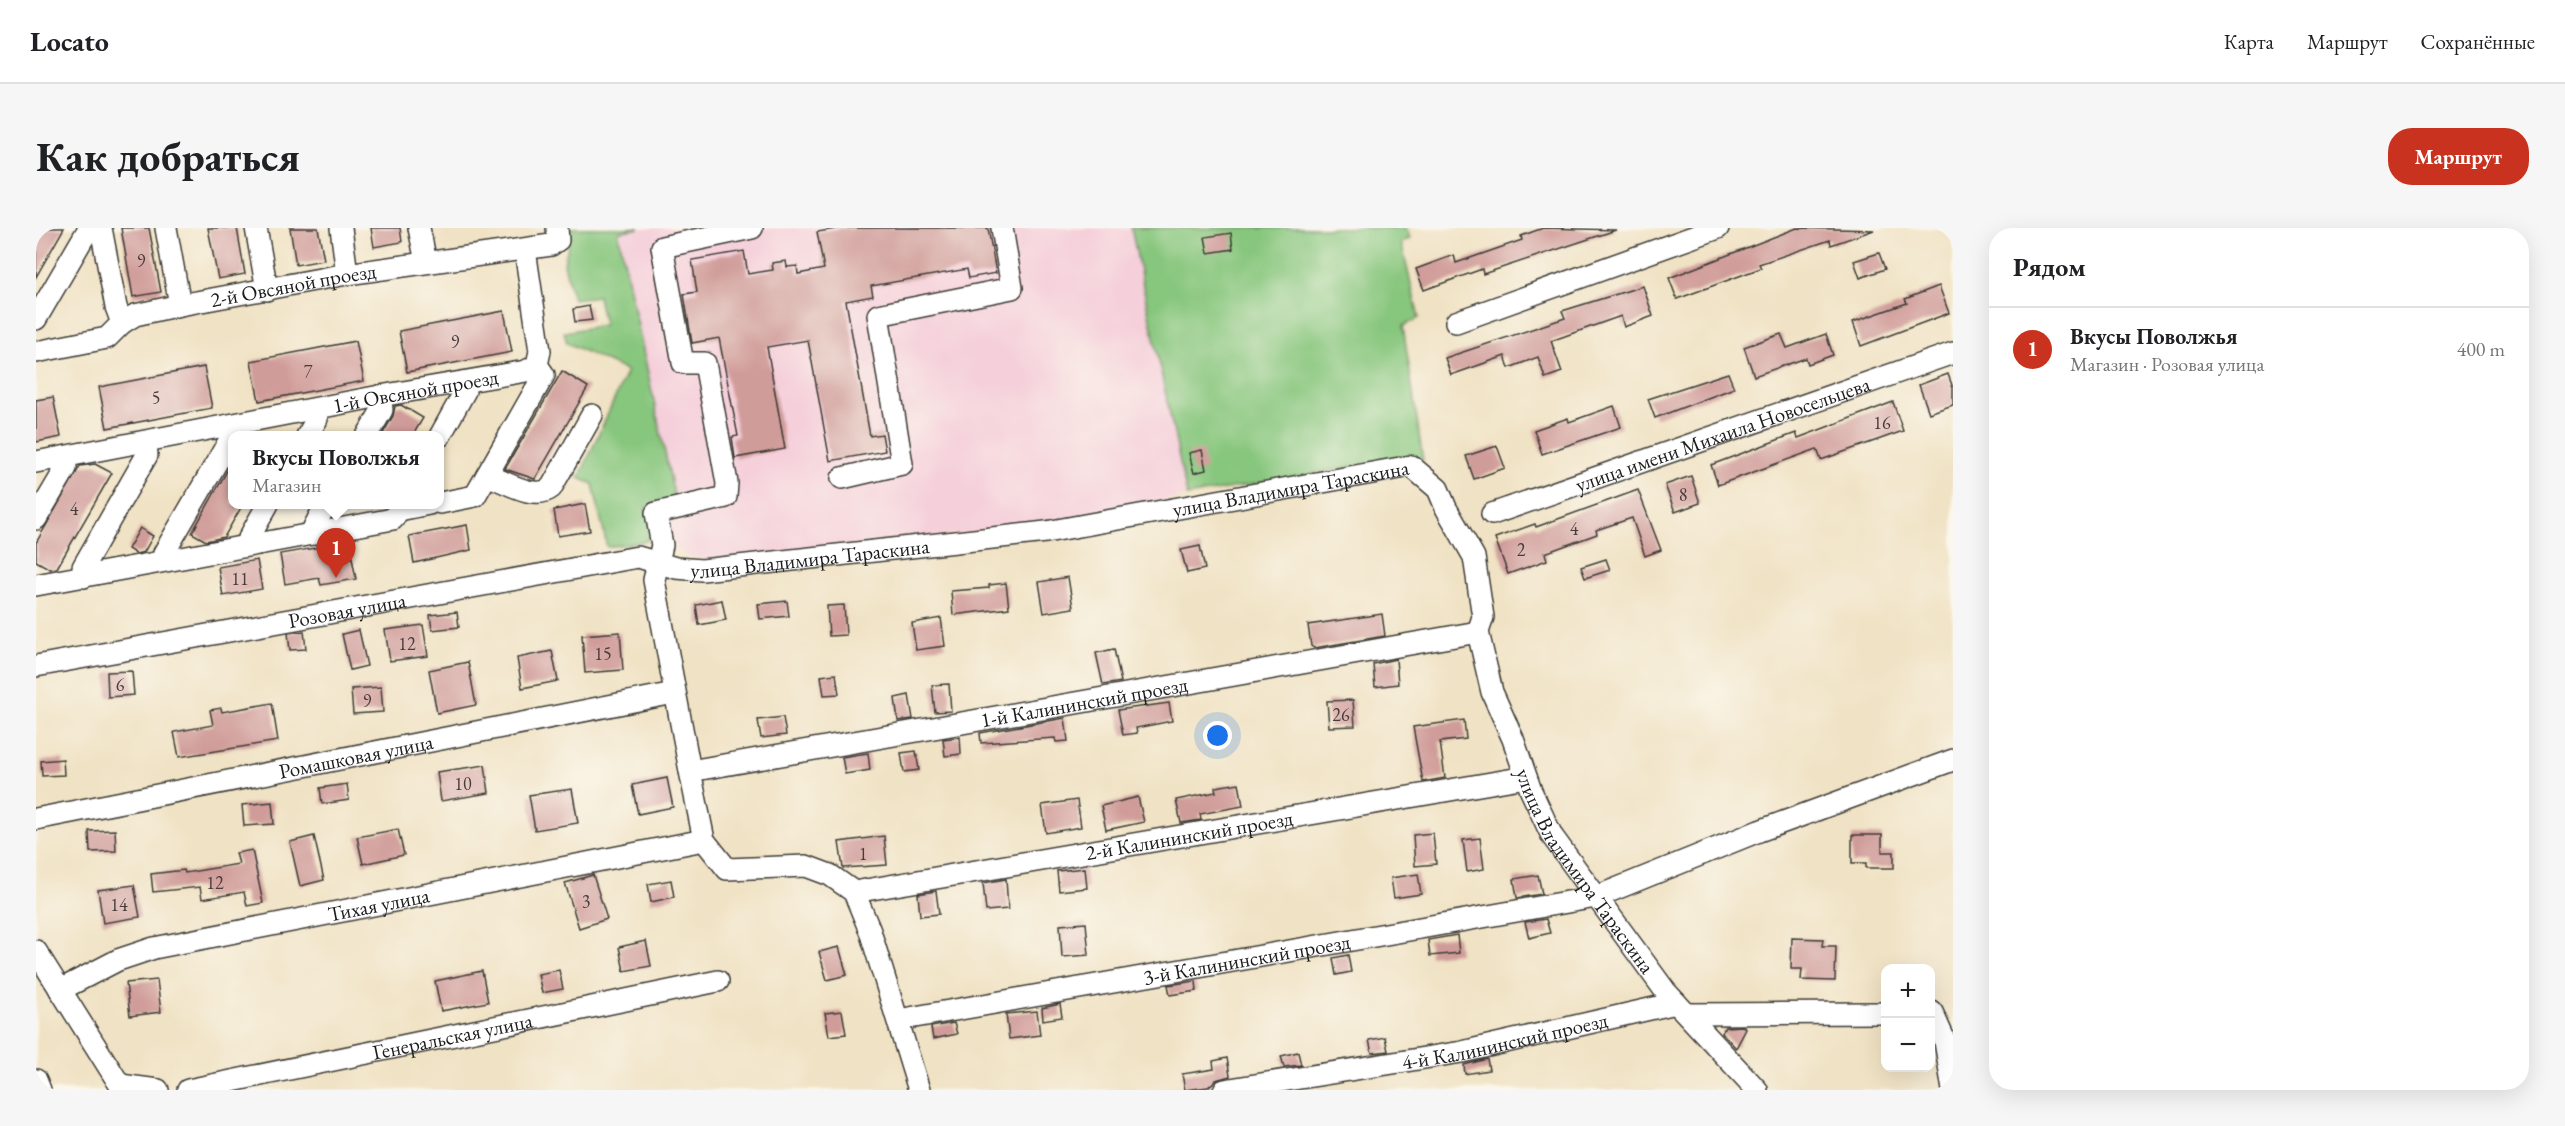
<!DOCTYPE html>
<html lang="ru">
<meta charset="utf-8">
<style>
body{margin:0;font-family:"EB Garamond",serif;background:#f6f6f6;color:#202124}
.controls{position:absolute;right:18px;bottom:18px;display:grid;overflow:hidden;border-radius:12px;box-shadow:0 6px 24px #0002}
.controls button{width:54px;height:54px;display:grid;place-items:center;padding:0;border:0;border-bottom:2px solid #e0e0e0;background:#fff;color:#202124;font:30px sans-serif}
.you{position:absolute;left:1182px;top:508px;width:21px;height:21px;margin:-15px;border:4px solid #fff;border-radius:50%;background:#1a73e8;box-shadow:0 0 0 9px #1a73e833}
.badge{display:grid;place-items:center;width:39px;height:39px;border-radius:50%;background:#c8321e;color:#fff;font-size:20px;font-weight:700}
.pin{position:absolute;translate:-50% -50px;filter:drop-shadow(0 2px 3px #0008)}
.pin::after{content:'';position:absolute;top:32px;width:21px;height:18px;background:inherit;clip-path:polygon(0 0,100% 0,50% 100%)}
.popup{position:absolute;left:192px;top:203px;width:216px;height:78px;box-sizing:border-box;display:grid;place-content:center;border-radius:12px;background:#fff;filter:drop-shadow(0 2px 4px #0005);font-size:20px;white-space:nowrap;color:#757577}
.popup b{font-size:22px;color:#202124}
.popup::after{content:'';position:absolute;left:50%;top:100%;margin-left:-12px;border:12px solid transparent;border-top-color:#fff}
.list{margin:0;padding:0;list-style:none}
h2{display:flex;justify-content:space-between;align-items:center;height:78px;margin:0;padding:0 24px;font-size:26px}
h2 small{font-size:20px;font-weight:400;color:#757577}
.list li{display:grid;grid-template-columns:39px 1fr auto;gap:18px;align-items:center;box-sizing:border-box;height:84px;padding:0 24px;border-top:2px solid #e0e0e0}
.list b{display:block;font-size:22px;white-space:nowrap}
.list p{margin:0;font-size:20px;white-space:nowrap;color:#757577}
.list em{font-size:20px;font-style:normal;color:#757577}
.map{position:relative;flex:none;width:1917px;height:862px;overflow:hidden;border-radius:24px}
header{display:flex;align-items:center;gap:36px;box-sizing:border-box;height:84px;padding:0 30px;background:#fff;border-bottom:2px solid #e0e0e0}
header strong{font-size:28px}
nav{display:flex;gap:33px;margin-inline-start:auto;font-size:21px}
.intro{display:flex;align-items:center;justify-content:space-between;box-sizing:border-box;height:144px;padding:0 36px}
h1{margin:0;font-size:42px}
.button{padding:15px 27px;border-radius:24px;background:#c8321e;color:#fff;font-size:21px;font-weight:700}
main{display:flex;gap:36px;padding:0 36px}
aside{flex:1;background:#fff;border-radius:24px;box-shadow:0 6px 24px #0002}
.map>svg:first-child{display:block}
.built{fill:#f5cfda}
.green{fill:#87c67d;stroke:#52714c;stroke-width:1.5}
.building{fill:#d09c9a}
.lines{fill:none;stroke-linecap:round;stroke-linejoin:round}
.minor-casing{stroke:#3c3a35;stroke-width:24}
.minor{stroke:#fff;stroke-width:21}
.labels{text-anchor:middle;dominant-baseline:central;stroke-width:4.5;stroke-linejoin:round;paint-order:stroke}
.number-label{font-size:18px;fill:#493c3c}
.street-label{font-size:21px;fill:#1c1c1c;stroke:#fbf7ec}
</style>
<header>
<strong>Locato</strong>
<nav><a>Карта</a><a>Маршрут</a><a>Сохранённые</a></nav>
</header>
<div class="intro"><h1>Как добраться</h1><a class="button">Маршрут</a></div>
<main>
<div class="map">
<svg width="1917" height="862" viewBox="0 0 1917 862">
<rect width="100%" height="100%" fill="#fbf7ec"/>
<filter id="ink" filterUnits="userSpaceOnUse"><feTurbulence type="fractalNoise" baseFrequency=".0167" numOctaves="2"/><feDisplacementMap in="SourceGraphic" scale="12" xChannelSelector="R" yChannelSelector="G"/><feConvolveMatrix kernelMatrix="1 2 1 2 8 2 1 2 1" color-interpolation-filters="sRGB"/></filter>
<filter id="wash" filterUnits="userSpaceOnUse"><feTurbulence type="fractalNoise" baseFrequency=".008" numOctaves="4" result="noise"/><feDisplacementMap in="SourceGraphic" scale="24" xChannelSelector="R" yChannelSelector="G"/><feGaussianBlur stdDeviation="1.35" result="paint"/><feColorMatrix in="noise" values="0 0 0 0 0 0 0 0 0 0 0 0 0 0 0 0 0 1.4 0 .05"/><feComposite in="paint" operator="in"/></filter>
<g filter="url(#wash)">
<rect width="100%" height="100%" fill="#f0e2c4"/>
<polygon class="built" points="604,0 1095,0 1151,268 1010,297 671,332 652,328 636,317 582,4"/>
<g class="green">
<polygon points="530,0 604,0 582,4 639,272 610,279 616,306 611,313 571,319 557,256 543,250 591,143 531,115 528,104 568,97 562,68 537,71 528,36 532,18"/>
<polygon points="1095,0 1371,0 1374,11 1365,14 1383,90 1367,98 1387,232 1366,230 1151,268"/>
</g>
<g id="blocks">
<g class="building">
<polygon points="0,0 28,0 0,49"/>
<polygon points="85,0 113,0 125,64 97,69"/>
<polygon points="172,0 201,0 209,46 182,51"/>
<polygon points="254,0 282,0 288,32 260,37"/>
<polygon points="335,0 364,0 366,14 338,19"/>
<polygon points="806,0 952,0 960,45 933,50 931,41 835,58 837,68 810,73 834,208 846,206 849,223 794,233 772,112 731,119 749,221 699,230 696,209 702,208 683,110 656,115 648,66 661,64 656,32 708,23 712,46 737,42 736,35 750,33 751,39 761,38 762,46 788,41 781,4"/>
<polygon points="1507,0 1580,2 1447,46 1446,41 1388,62 1380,41 1418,27 1420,35 1486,12 1485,8"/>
<polygon points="1761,0 1838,2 1795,17 1794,12 1723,36 1725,40 1641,71 1633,50"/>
<polygon points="1195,5 1197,21 1172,25 1169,9"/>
<polygon points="1843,25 1849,41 1824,50 1818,33"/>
<polygon points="1607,58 1617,88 1588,99 1585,88 1515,113 1526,144 1509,150 1502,129 1473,140 1469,128 1415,147 1409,130 1529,90 1526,83"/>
<polygon points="1903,58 1913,85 1825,118 1817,94 1871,75 1869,71"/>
<polygon points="553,78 556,92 539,94 537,81"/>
<polygon points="468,83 476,124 371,144 363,103"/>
<polygon points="1745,106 1751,120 1790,106 1797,127 1772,136 1770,130 1718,148 1708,119"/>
<polygon points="320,113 328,153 223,173 215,133"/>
<polygon points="168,139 176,180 71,200 63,159"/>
<polygon points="526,143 552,159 499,251 469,241"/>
<polygon points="1692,145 1698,160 1619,190 1612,171"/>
<polygon points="1912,146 1917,160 1917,177 1893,185 1883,157"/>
<polygon points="17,169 25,209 0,214 0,172"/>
<polygon points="1857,174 1867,203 1785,232 1781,221 1682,257 1675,237 1760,205 1762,210"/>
<polygon points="365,177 387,190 377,207 346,207 357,188 359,178"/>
<polygon points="1578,178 1585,199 1506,226 1498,202 1532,190 1533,194"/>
<polygon points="1461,218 1469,240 1438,251 1430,228"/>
<polygon points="1166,222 1170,242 1158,245 1153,225"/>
<polygon points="196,234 196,276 207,276 188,309 170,313 156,305"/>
<polygon points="59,236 76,245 21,340 14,341 0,333 0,315 44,238"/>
<polygon points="1655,248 1664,275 1639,284 1629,257"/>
<polygon points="1602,262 1625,322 1609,328 1596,290 1560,302 1561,306 1509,325 1511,332 1472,346 1459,310 1499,296 1500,299"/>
<polygon points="549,276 554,303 522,308 518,282"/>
<polygon points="431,297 435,322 378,335 373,308"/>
<polygon points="104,300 117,308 108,324 100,326 92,321"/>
<polygon points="313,314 320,351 285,357 283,350 249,356 244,326"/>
<polygon points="1164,318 1169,341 1151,345 1145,322"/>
<polygon points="1570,331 1574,342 1549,350 1545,339"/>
<polygon points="221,332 226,361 187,368 182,339"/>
<polygon points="1032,349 1037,380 1008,385 1003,354"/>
<polygon points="970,355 973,380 917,387 915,363 953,360 953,357"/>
<polygon points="686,372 690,392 663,397 660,377"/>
<polygon points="751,373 753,388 724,391 722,376"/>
<polygon points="808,377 810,407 793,408 791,378"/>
<polygon points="421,384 423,399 396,402 394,387"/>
<polygon points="1346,386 1349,408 1278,420 1275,418 1272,397"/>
<polygon points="905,390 909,418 880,422 876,395"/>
<polygon points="387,397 392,428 354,433 349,402"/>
<polygon points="323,402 331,438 314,442 306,406"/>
<polygon points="268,403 270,421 254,422 252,405"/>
<polygon points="584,404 587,442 549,445 546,407"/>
<polygon points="1078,421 1085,454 1067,457 1060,425"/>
<polygon points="516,423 522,453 486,460 481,430"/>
<polygon points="1360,431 1362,456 1339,459 1337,436"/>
<polygon points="432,434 440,477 401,485 393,442"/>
<polygon points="96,443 98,467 72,469 71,444"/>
<polygon points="800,446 803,466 788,467 785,448"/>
<polygon points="913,456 915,483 899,484 896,457"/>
<polygon points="345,459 347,484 317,486 315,461"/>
<polygon points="873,467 877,491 862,493 859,470"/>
<polygon points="1317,472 1319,498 1293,499 1291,473"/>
<polygon points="236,475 242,513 143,529 138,504 177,497 174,482 185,480 186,484"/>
<polygon points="1133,475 1136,493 1100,500 1101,505 1087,507 1082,482"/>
<polygon points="747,489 750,507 725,510 722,492"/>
<polygon points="1029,490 1032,513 1020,514 1019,510 945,515 944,505"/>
<polygon points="1428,492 1430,511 1404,514 1409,550 1387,554 1377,499"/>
<polygon points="924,509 925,526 909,528 907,511"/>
<polygon points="880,523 883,542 868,544 865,525"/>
<polygon points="832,525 834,542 809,546 806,529"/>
<polygon points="27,531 28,547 6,548 5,533"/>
<polygon points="449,537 453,565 405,573 401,544"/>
<polygon points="631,550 637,579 602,586 596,557"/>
<polygon points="1203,555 1207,578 1164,586 1165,592 1145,595 1140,572 1180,564 1179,559"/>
<polygon points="311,556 313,572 286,576 284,560"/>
<polygon points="536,561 542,595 499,602 493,567"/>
<polygon points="1102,569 1108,594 1070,602 1065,578"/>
<polygon points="1041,572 1045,599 1010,605 1006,577"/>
<polygon points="236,574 238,596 208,598 206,577"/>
<polygon points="362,601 368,627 327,636 321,609"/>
<polygon points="79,602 80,623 54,624 53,603"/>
<polygon points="1397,605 1400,636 1379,638 1377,607"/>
<polygon points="1816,607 1846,607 1846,624 1858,624 1858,640 1830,640 1830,635 1816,635"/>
<polygon points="278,608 288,652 264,658 254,614"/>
<polygon points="848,608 851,637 807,640 803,614"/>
<polygon points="1444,610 1448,641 1431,644 1427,612"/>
<polygon points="216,622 227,675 211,678 208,664 166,671 164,659 117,664 115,646 148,642 149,645 203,636 200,625"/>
<polygon points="1049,640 1051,660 1023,663 1021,643"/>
<polygon points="1382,646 1385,666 1358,670 1355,650"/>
<polygon points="557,647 571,691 543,700 529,655"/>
<polygon points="1502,647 1506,666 1481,670 1478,651"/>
<polygon points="970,651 972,681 950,683 947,655"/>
<polygon points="635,652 638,669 615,674 612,656"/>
<polygon points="98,657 104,689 67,695 62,662"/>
<polygon points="900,663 903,686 884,688 882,666"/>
<polygon points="1510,691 1514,705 1493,710 1489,694"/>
<polygon points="1050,695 1053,727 1026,729 1024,697"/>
<polygon points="1421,707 1423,725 1394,728 1392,712"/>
<polygon points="1756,710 1787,711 1786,718 1800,718 1799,753 1765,752 1766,741 1755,741"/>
<polygon points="610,713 615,738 588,743 583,719"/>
<polygon points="803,719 811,747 791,752 783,724"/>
<polygon points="1312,727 1315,744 1300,747 1297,730"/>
<polygon points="523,742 527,761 506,765 502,746"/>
<polygon points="446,743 452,774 405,783 399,753"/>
<polygon points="121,752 125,784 94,788 90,755"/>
<polygon points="1160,753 1161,763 1134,767 1132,757"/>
<polygon points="1024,776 1026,789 1007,792 1006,780"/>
<polygon points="806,783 810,806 793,808 789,785"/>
<polygon points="1001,783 1004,807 973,811 970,786"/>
<polygon points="918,795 921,806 897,811 895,799"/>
<polygon points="1706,798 1710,801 1700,820 1686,805 1689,799"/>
<polygon points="1349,809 1352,823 1336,825 1333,812"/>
<polygon points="1262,824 1265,837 1248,839 1245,828"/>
<polygon points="1191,830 1194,848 1180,852 1172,859 1149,862 1146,846 1178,841 1177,833"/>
<polygon points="1451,831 1453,842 1429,846 1428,837"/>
</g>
</g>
</g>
<g filter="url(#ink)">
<use href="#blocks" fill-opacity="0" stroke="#3c3a35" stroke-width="1.5"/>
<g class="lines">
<g class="minor-casing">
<g id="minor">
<polyline points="65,0 80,79 86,95"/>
<polyline points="130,0 144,77"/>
<polyline points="220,0 231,62"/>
<polyline points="305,0 311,46"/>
<polyline points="383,0 390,34"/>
<polyline points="716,0 626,19 647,135 669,135 691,255 690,269 620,285 626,317 618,352 654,543 668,612 691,641 770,638 794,647 818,664 834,703 883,862"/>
<polyline points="0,91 53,0"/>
<polyline points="1420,94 1682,0"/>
<path id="s1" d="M0,124L71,110L86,95L99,87L144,77L311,46L515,17L522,12L521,0"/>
<polyline points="271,208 281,191 279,182"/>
<polyline points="331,208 346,182 344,168"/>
<polyline points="404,208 429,163 427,154"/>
<path id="s2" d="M0,234L344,168L490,143L501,137L504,123L489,22"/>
<path d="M451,247C468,253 499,273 515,260L556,187"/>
<polyline points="806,250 866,236 842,87 976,60 966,0"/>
<polyline points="404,275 439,268 508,147 501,137"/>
<polyline points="363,282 393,276"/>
<path id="s3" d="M1456,286L1917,125"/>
<polyline points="0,291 30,240 29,229"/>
<polyline points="278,306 278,299 290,276"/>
<polyline points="213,317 213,310 232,276"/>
<polyline points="130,332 128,325 196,208 195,197"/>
<polyline points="48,349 47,339 111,227 110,215"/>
<polyline points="0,357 357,291 366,276"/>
<path id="s4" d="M0,438L602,329L640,340L666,342L1010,304L1375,238L1402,261L1410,280L1438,329L1447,389L1442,404L1456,464L1477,511L1495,563L1516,608L1630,764L1721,862"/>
<path id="s5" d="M654,543L1442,404"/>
<path id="s6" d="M0,591L638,465"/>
<path id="s7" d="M818,664L1490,549"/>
<polyline points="0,723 87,862"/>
<path id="s8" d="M24,762L82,732L118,720L668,612"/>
<polyline points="1896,784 1909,813 1917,862"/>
<polyline points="1651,786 1850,785"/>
<path id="s9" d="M862,792L1560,669L1723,603L1917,532"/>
<polyline points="0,852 4,862"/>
<polyline points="84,857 122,862"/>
<path id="s10" d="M152,862L682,753"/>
<path id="s11" d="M1188,862L1426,824L1640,775"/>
</g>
</g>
<use href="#minor" class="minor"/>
</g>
</g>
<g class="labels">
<g class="number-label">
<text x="105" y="32">9</text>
<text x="419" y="113">9</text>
<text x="272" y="143">7</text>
<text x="120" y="169">5</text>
<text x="1846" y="194">16</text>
<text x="1647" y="266">8</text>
<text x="38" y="280">4</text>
<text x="1538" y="300">4</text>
<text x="1485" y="321">2</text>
<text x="204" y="350">11</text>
<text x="371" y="415">12</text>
<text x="567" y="425">15</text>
<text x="84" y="456">6</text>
<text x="331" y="472">9</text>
<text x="1305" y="486">26</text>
<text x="427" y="555">10</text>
<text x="827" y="625">1</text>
<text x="179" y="654">12</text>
<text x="550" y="673">3</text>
<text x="83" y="676">14</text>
</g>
<g class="street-label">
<text stroke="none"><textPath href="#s1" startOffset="270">2-й Овсяной проезд</textPath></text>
<text stroke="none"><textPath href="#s2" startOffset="386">1-й Овсяной проезд</textPath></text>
<text stroke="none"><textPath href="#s3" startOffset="244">улица имени Михаила Новосельцева</textPath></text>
<text stroke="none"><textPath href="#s4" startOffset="1272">улица Владимира Тараскина</textPath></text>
<text stroke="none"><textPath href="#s4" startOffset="786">улица Владимира Тараскина</textPath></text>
<text stroke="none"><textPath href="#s4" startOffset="316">Розовая улица</textPath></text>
<text stroke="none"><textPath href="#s5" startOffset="400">1-й Калининский проезд</textPath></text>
<text stroke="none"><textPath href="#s6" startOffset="326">Ромашковая улица</textPath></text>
<text stroke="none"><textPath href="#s7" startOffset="340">2-й Калининский проезд</textPath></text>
<text stroke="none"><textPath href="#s4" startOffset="1848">улица Владимира Тараскина</textPath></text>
<text stroke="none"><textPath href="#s8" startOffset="332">Тихая улица</textPath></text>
<text stroke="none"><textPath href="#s9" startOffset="354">3-й Калининский проезд</textPath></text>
<text stroke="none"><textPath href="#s10" startOffset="270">Генеральская улица</textPath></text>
<text stroke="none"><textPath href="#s11" startOffset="285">4-й Калининский проезд</textPath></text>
</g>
</g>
</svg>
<div class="controls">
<button>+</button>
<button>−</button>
</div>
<div class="you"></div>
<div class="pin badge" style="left:300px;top:350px">1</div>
<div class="popup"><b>Вкусы Поволжья</b>Магазин</div>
</div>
<aside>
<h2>Рядом<small></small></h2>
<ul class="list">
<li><span class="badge">1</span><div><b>Вкусы Поволжья</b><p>Магазин · Розовая улица</p></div><em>400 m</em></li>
</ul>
</aside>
</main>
